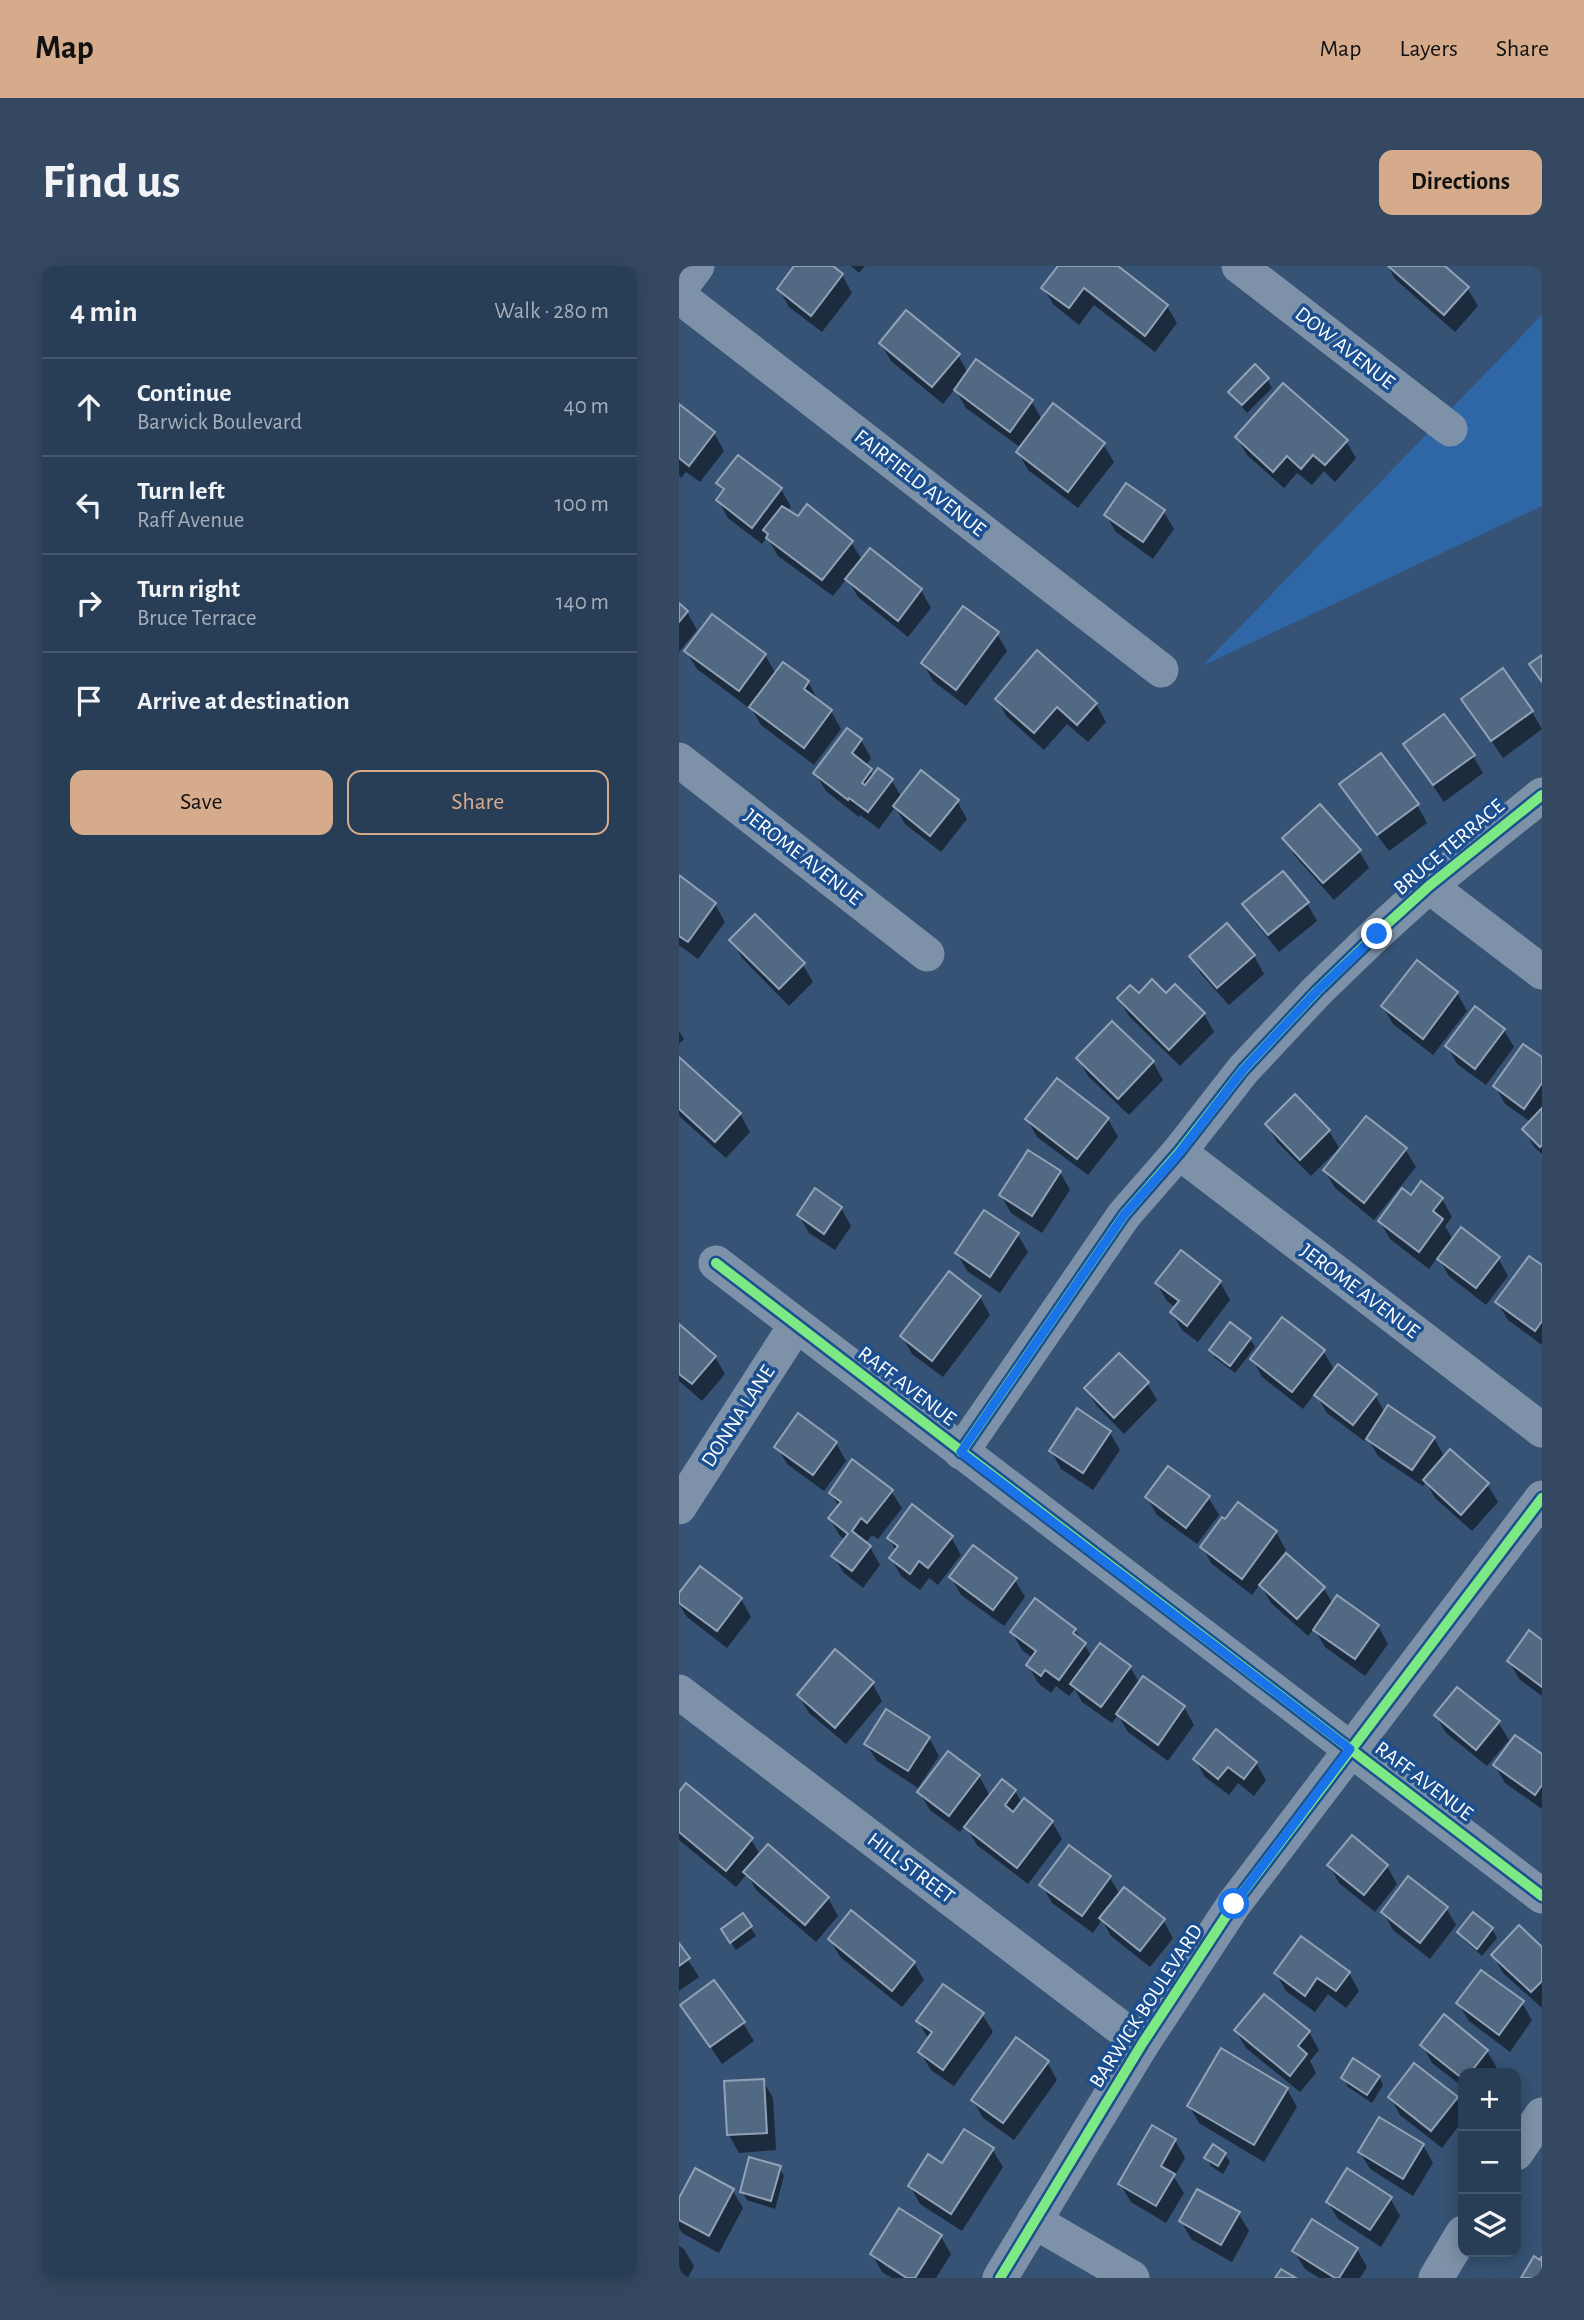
<!DOCTYPE html>
<meta charset="utf-8">
<style>
body{margin:0;font-family:"Alegreya Sans",sans-serif;background:#344961;color:#f1f3f6}
.controls{position:absolute;right:21px;bottom:21px;display:grid;overflow:hidden;border-radius:14px;box-shadow:0 4px 18px #0003}
.controls button{width:63px;height:63px;display:grid;place-items:center;padding:0;border:0;border-bottom:2px solid #44576d;background:#283e57;color:#f1f3f6;font:35px sans-serif}
.stop{position:absolute;width:21px;height:21px;margin:-16px;border:5px solid #1a73e8;border-radius:50%;background:#fff}
.stop.end{background:#1a73e8;border-color:#fff;box-shadow:0 2px 7px #0008}
.list{margin:0;padding:0;list-style:none}
h2{display:flex;justify-content:space-between;align-items:center;height:91px;margin:0;padding:0 28px;font-size:30px}
h2 small{font-size:23px;font-weight:400;color:#a5aeba}
.list li{display:grid;grid-template-columns:46px 1fr auto;gap:21px;align-items:center;box-sizing:border-box;height:98px;padding:0 28px;border-top:2px solid #44576d}
.list b{display:block;font-size:26px;white-space:nowrap}
.list p{margin:0;font-size:23px;white-space:nowrap;color:#a5aeba}
.list em{font-size:23px;font-style:normal;color:#a5aeba}
.actions{display:flex;gap:14px;padding:21px 28px}
.actions a{flex:1;padding:16px 0;border:2px solid #d6ab8b;border-radius:14px;text-align:center;font-size:24px;color:#d6ab8b}
.actions .main{background:#d6ab8b;color:#111}
.icon{flex:none;width:38px;height:38px;fill:none;stroke:currentColor;stroke-width:2;stroke-linecap:round;stroke-linejoin:round}
.map{position:relative;flex:none;width:863px;height:2012px;overflow:hidden;border-radius:14px}
header{display:flex;align-items:center;gap:42px;box-sizing:border-box;height:98px;padding:0 35px;background:#d6ab8b;color:#111}
header strong{font-size:33px}
nav{display:flex;gap:38px;margin-inline-start:auto;font-size:24px}
.intro{display:flex;align-items:center;justify-content:space-between;box-sizing:border-box;height:168px;padding:0 42px}
h1{margin:0;font-size:49px}
.button{padding:18px 32px;border-radius:14px;background:#d6ab8b;color:#111;font-size:24px;font-weight:700}
main{display:flex;gap:42px;padding:0 42px}
aside{flex:1;background:#283e57;border-radius:14px;box-shadow:0 4px 18px #0003}
.map>svg:first-child{display:block}
.green{fill:#2f66a5}
.shadow{fill:#0007}
.building{fill:#526984;stroke:#92a2b6;stroke-width:2}
.lines{fill:none;stroke-linecap:round;stroke-linejoin:round}
.minor{stroke:#7d92a8;stroke-width:35}
.cycleway-casing{stroke:#1b4f8f;stroke-width:15}
.cycleway{stroke:#7ce984;stroke-width:10}
.route{stroke:#1a73e8;stroke-width:9}
.labels{text-anchor:middle;dominant-baseline:central;stroke-width:7;stroke-linejoin:round;paint-order:stroke}
.street-label{font-size:21px;fill:#fff;stroke:#1b4f8f}
</style>
<header>
<strong>Map</strong>
<nav><a>Map</a><a>Layers</a><a>Share</a></nav>
</header>
<div class="intro"><h1>Find us</h1><a class="button">Directions</a></div>
<main>
<aside>
<h2>4 min<small>Walk · 280 m</small></h2>
<ul class="list">
<li><svg class="icon" aria-label="ahead" viewBox="0 0 24 24"><path d="M12 20V5M6 11l6-6 6 6"/></svg><div><b>Continue</b><p>Barwick Boulevard</p></div><em>40 m</em></li>
<li><svg class="icon" aria-label="left" viewBox="0 0 24 24"><path d="M17 20v-9H6M10 6l-5 5 5 5"/></svg><div><b>Turn left</b><p>Raff Avenue</p></div><em>100 m</em></li>
<li><svg class="icon" aria-label="right" viewBox="0 0 24 24"><path d="M7 20v-9h11M14 6l5 5-5 5"/></svg><div><b>Turn right</b><p>Bruce Terrace</p></div><em>140 m</em></li>
<li><svg class="icon" aria-label="arrive" viewBox="0 0 24 24"><path d="M6 21V4h12l-3 4 3 4H6"/></svg><div><b>Arrive at destination</b></div></li>
</ul>
<div class="actions"><a class="main">Save</a><a>Share</a></div>
</aside>
<div class="map">
<svg width="863" height="2012" viewBox="0 0 863 2012">
<rect width="100%" height="100%" fill="#365274"/>
<polygon class="green" points="863,49 863,240 523,400"/>
<g class="shadow">
<polygon points="117,0 151,0 163,9 173,27 143,66 110,41 100,23"/>
<polygon points="172,0 186,0 180,7"/>
<polygon points="381,0 436,0 488,40 498,57 476,86 415,39 400,59 375,39 364,22"/>
<polygon points="709,0 763,0 788,22 799,40 776,66 716,13"/>
<polygon points="202,78 279,89 289,107 353,136 363,154 424,178 435,196 399,242 349,204 339,186 342,182 287,142 276,123 264,138 212,95"/>
<polygon points="588,113 593,122 568,147 551,126"/>
<polygon points="0,141 35,167 45,185 21,216 7,206 2,212 0,210"/>
<polygon points="558,172 667,175 677,192 656,216 645,205 633,219 618,207 605,222 568,189"/>
<polygon points="59,191 102,223 112,241 109,245 172,276 183,294 242,324 252,342 229,371 179,331 168,312 154,330 99,290 88,271 83,278 49,252 39,234 45,227 39,217"/>
<polygon points="485,246 495,263 474,293 437,266 427,249"/>
<polygon points="0,340 8,346 18,364 0,386"/>
<polygon points="318,368 328,385 287,440 254,415 244,397"/>
<polygon points="7,385 86,389 97,408 129,416 139,434 152,445 162,463 135,499 82,459 71,440 70,442 18,403"/>
<polygon points="318,433 417,438 427,456 409,476 388,458 365,484 328,451"/>
<polygon points="784,433 853,446 863,463 824,492"/>
<polygon points="182,474 192,492 186,500 195,510 213,515 223,532 278,535 288,553 262,586 226,558 216,541 200,563 181,549 180,551 147,525 136,507"/>
<polygon points="726,478 794,490 804,507 765,536"/>
<polygon points="663,518 738,539 748,557 710,585 673,536"/>
<polygon points="606,572 680,585 690,602 655,634 616,590"/>
<polygon points="0,611 36,638 46,656 19,693 0,679"/>
<polygon points="628,637 638,655 600,686 576,656 566,638"/>
<polygon points="548,659 575,690 585,708 550,739 522,708 512,690"/>
<polygon points="53,674 124,699 134,716 110,740 63,692"/>
<polygon points="738,697 778,727 788,745 754,789 714,758 704,741"/>
<polygon points="460,730 525,748 535,766 501,800 450,750 440,733"/>
<polygon points="433,757 474,796 484,814 450,849 409,810 399,792"/>
<polygon points="825,764 835,781 807,819 778,798 768,780"/>
<polygon points="0,765 5,773 0,778"/>
<polygon points="863,793 863,888 855,881 845,863 852,856 826,838 816,820"/>
<polygon points="0,794 61,848 71,866 47,892 0,850"/>
<polygon points="348,853 429,853 439,871 409,909 358,871"/>
<polygon points="588,858 650,865 660,882 632,910 598,876"/>
<polygon points="726,883 737,901 695,954 656,922 646,905"/>
<polygon points="381,906 391,924 363,967 332,947 322,929"/>
<polygon points="742,918 763,933 773,951 766,960 774,974 819,992 829,1010 807,1039 770,1010 759,991 750,1003 711,973 701,956 732,931"/>
<polygon points="137,925 162,942 172,960 156,984 130,967 120,949"/>
<polygon points="339,969 349,986 321,1027 288,1005 278,987"/>
<polygon points="502,986 541,1016 551,1034 519,1076 503,1064 493,1047 497,1042 488,1035 478,1018"/>
<polygon points="863,1002 863,1079 829,1054 818,1036"/>
<polygon points="301,1031 311,1049 264,1111 233,1088 223,1070"/>
<polygon points="0,1061 36,1091 46,1108 23,1135 0,1115"/>
<polygon points="571,1073 576,1081 556,1107 536,1092 532,1084"/>
<polygon points="644,1085 656,1105 696,1129 706,1147 755,1172 766,1192 808,1218 819,1236 793,1265 756,1232 747,1216 744,1220 699,1190 688,1171 685,1175 648,1147 636,1127 624,1143 583,1111 573,1093"/>
<polygon points="468,1117 478,1134 445,1168 418,1140 407,1123"/>
<polygon points="431,1167 441,1184 414,1224 382,1203 372,1185"/>
<polygon points="157,1177 167,1195 145,1225 108,1198 98,1181"/>
<polygon points="212,1225 223,1242 199,1273 193,1269 186,1278 191,1281 201,1299 184,1322 165,1307 154,1290 166,1274 161,1270 151,1253 160,1241 152,1227"/>
<polygon points="468,1231 529,1231 540,1249 518,1278 478,1249"/>
<polygon points="597,1266 607,1284 597,1297 600,1298 607,1290 645,1323 654,1338 699,1360 709,1378 686,1410 646,1381 635,1363 629,1370 592,1337 581,1318 573,1329 533,1298 523,1281"/>
<polygon points="272,1271 282,1289 259,1319 250,1312 241,1324 222,1310 212,1292 217,1285 210,1272"/>
<polygon points="272,1311 336,1314 346,1331 325,1360 282,1329"/>
<polygon points="0,1330 62,1333 72,1351 48,1382 8,1351 0,1338"/>
<polygon points="396,1364 413,1391 451,1401 461,1418 505,1441 515,1459 489,1495 449,1466 439,1449 433,1457 403,1436 396,1423 390,1430 377,1420 372,1427 359,1417 349,1399 354,1392 343,1384 333,1366"/>
<polygon points="863,1376 863,1430 840,1413 830,1395"/>
<polygon points="193,1417 203,1435 167,1478 130,1447 120,1430"/>
<polygon points="757,1450 819,1456 830,1474 808,1500 767,1467"/>
<polygon points="250,1472 260,1490 239,1522 198,1495 187,1478"/>
<polygon points="863,1490 863,1543 826,1517 816,1499"/>
<polygon points="516,1493 577,1497 587,1514 575,1530 559,1517 550,1529 526,1511"/>
<polygon points="300,1510 311,1530 336,1525 343,1537 373,1556 383,1573 349,1618 298,1579 286,1559 281,1566 251,1544 240,1526"/>
<polygon points="0,1529 72,1573 81,1589 149,1632 159,1650 137,1676 77,1624 68,1608 57,1621 0,1574"/>
<polygon points="650,1599 708,1600 718,1618 696,1646 660,1617"/>
<polygon points="431,1612 441,1629 484,1654 494,1672 471,1701 432,1670 423,1654 414,1667 373,1637 363,1619"/>
<polygon points="767,1642 777,1659 751,1693 714,1664 704,1646"/>
<polygon points="64,1650 77,1670 57,1684 49,1672"/>
<polygon points="813,1663 818,1672 803,1690 785,1674 780,1666"/>
<polygon points="151,1673 235,1697 245,1714 223,1741 161,1691"/>
<polygon points="0,1680 20,1711 0,1725"/>
<polygon points="863,1683 863,1742 824,1707 814,1689"/>
<polygon points="597,1707 670,1707 680,1725 667,1742 649,1728 636,1746 607,1725"/>
<polygon points="779,1737 843,1737 853,1754 831,1786 790,1755"/>
<polygon points="3,1739 64,1757 75,1775 43,1798"/>
<polygon points="303,1748 314,1766 275,1820 252,1804 241,1786 249,1772 239,1755"/>
<polygon points="557,1765 630,1766 640,1784 631,1795 637,1807 621,1826 567,1782"/>
<polygon points="743,1779 808,1785 818,1802 814,1807 784,1807 784,1821 753,1797"/>
<polygon points="368,1796 378,1814 335,1874 304,1852 294,1834"/>
<polygon points="700,1811 704,1819 693,1837 669,1821 664,1812"/>
<polygon points="84,1815 94,1832 97,1884 60,1887 50,1869"/>
<polygon points="608,1823 618,1841 585,1896 520,1857 510,1840"/>
<polygon points="711,1831 777,1833 784,1845 784,1854 763,1882 721,1849"/>
<polygon points="496,1874 506,1892 495,1911 505,1927 487,1957 452,1936 441,1918"/>
<polygon points="744,1879 754,1897 734,1930 691,1903 681,1886"/>
<polygon points="313,1883 324,1901 283,1965 241,1938 231,1920 264,1899"/>
<polygon points="546,1888 551,1896 544,1908 532,1900 527,1892"/>
<polygon points="100,1901 105,1910 96,1943 68,1934 63,1926"/>
<polygon points="54,1925 64,1942 40,1987 3,1967 0,1962 0,1935"/>
<polygon points="711,1932 721,1950 702,1981 659,1953 649,1936"/>
<polygon points="559,1947 570,1965 553,1996 512,1973 502,1955"/>
<polygon points="262,1971 272,1988 257,2012 231,2012 205,1995 205,1999 225,2012 213,2012 203,2006 193,1988"/>
<polygon points="0,1980 5,1983 15,2000 9,2012 0,2012"/>
<polygon points="678,1983 688,2001 681,2012 640,2012 626,2003 615,1985"/>
</g>
<g class="building">
<polygon points="115,0 154,0 164,8 132,50 98,23"/>
<polygon points="379,0 439,0 489,39 466,70 405,22 390,42 362,22"/>
<polygon points="709,0 766,0 790,21 765,49"/>
<polygon points="227,44 281,88 253,121 200,77"/>
<polygon points="297,93 354,134 331,166 275,124"/>
<polygon points="576,98 590,112 563,139 549,126"/>
<polygon points="604,117 669,174 646,199 634,189 622,203 608,190 594,206 556,171"/>
<polygon points="374,137 426,177 389,226 337,186"/>
<polygon points="0,138 36,166 10,200 0,192"/>
<polygon points="59,189 103,222 73,262 37,234 45,223 37,217"/>
<polygon points="447,217 486,244 464,276 425,249"/>
<polygon points="128,238 174,275 143,314 87,272 89,268 84,264 103,240 119,250"/>
<polygon points="191,282 243,323 219,355 166,313"/>
<polygon points="0,337 9,345 0,356"/>
<polygon points="284,340 320,366 277,424 242,397"/>
<polygon points="33,348 87,388 60,425 5,385"/>
<polygon points="358,384 418,437 398,459 378,441 355,467 316,433"/>
<polygon points="863,389 863,416 850,398"/>
<polygon points="104,396 130,415 125,423 153,444 125,482 70,441"/>
<polygon points="824,402 854,445 812,475 782,433"/>
<polygon points="765,448 796,489 754,519 724,478"/>
<polygon points="168,462 183,473 173,487 193,503 183,517 186,519 199,502 214,513 189,546 170,532 169,534 134,507"/>
<polygon points="702,487 740,538 698,569 660,518"/>
<polygon points="242,504 280,534 251,570 214,540"/>
<polygon points="641,538 682,584 644,617 603,572"/>
<polygon points="604,605 630,636 589,669 563,638"/>
<polygon points="0,609 37,637 9,676 0,670"/>
<polygon points="76,648 126,697 100,723 50,674"/>
<polygon points="548,657 576,689 538,722 510,690"/>
<polygon points="738,694 779,726 744,773 702,740"/>
<polygon points="473,713 487,727 496,718 526,747 490,784 438,732 451,719 460,727"/>
<polygon points="796,740 826,763 796,803 766,780"/>
<polygon points="433,755 475,795 439,833 397,792"/>
<polygon points="844,778 863,791 863,817 845,843 814,820"/>
<polygon points="0,791 62,847 36,876 0,843"/>
<polygon points="378,812 430,852 398,893 346,853"/>
<polygon points="616,828 651,864 621,894 586,858"/>
<polygon points="863,842 863,879 861,881 843,863"/>
<polygon points="687,850 728,882 685,937 644,904"/>
<polygon points="349,884 382,905 353,950 320,929"/>
<polygon points="742,915 764,932 754,945 764,953 740,986 699,955 723,922 732,929"/>
<polygon points="136,922 163,941 145,968 118,949"/>
<polygon points="305,944 340,967 311,1011 276,987"/>
<polygon points="782,961 821,991 797,1022 758,993"/>
<polygon points="502,984 542,1015 508,1060 491,1046 500,1035 476,1017"/>
<polygon points="850,990 863,999 863,1055 856,1065 816,1036"/>
<polygon points="270,1005 302,1030 253,1095 221,1070"/>
<polygon points="603,1051 646,1084 613,1126 571,1093"/>
<polygon points="551,1056 572,1072 551,1100 530,1084"/>
<polygon points="0,1058 37,1090 13,1118 0,1108"/>
<polygon points="440,1087 470,1116 435,1152 405,1122"/>
<polygon points="659,1098 698,1128 674,1159 635,1129"/>
<polygon points="709,1139 756,1171 733,1204 687,1173"/>
<polygon points="398,1142 432,1165 404,1207 370,1185"/>
<polygon points="119,1147 158,1176 134,1209 95,1181"/>
<polygon points="771,1183 810,1217 782,1249 744,1214"/>
<polygon points="173,1193 214,1224 188,1257 182,1252 173,1265 192,1280 173,1305 152,1290 169,1268 149,1252 162,1236 150,1227"/>
<polygon points="489,1200 531,1230 507,1262 466,1231"/>
<polygon points="559,1236 598,1265 563,1313 521,1281 543,1251 546,1253"/>
<polygon points="233,1238 274,1270 249,1302 240,1295 231,1308 210,1292 219,1280 208,1272"/>
<polygon points="294,1279 338,1312 314,1344 270,1311"/>
<polygon points="607,1287 646,1321 618,1353 580,1319"/>
<polygon points="21,1300 63,1332 38,1365 0,1337 0,1327"/>
<polygon points="658,1329 700,1359 676,1393 634,1364"/>
<polygon points="356,1332 397,1363 394,1367 407,1377 380,1414 366,1404 362,1410 347,1399 357,1385 331,1366"/>
<polygon points="850,1364 863,1374 863,1421 828,1395"/>
<polygon points="421,1377 452,1400 422,1441 391,1418"/>
<polygon points="156,1383 195,1416 156,1462 118,1429"/>
<polygon points="464,1410 506,1440 479,1479 437,1448"/>
<polygon points="778,1421 821,1455 797,1484 755,1449"/>
<polygon points="207,1443 251,1471 229,1505 185,1478"/>
<polygon points="537,1463 578,1496 565,1513 549,1501 539,1513 514,1493"/>
<polygon points="836,1469 863,1488 863,1519 856,1529 814,1499"/>
<polygon points="269,1485 301,1509 270,1550 238,1526"/>
<polygon points="323,1513 337,1524 326,1539 334,1546 345,1532 374,1555 338,1602 285,1561"/>
<polygon points="7,1517 74,1572 47,1605 0,1566 0,1526"/>
<polygon points="673,1569 709,1599 685,1629 648,1599"/>
<polygon points="89,1578 150,1631 126,1659 64,1606"/>
<polygon points="390,1579 432,1610 403,1650 360,1619"/>
<polygon points="729,1610 769,1641 741,1677 702,1646"/>
<polygon points="445,1621 486,1653 461,1685 420,1652"/>
<polygon points="172,1644 236,1696 213,1725 149,1673"/>
<polygon points="794,1646 814,1662 798,1683 778,1666"/>
<polygon points="64,1647 73,1660 51,1677 42,1663"/>
<polygon points="840,1659 863,1681 863,1715 852,1726 812,1689"/>
<polygon points="622,1670 671,1706 657,1725 638,1712 626,1730 595,1707"/>
<polygon points="0,1677 11,1692 0,1700"/>
<polygon points="802,1704 845,1735 820,1769 777,1737"/>
<polygon points="35,1714 66,1756 31,1781 1,1739"/>
<polygon points="264,1718 305,1747 264,1804 239,1786 253,1766 237,1755"/>
<polygon points="585,1728 631,1765 619,1780 628,1788 611,1810 555,1764"/>
<polygon points="765,1748 809,1784 791,1807 784,1807 784,1813 741,1779"/>
<polygon points="337,1771 370,1795 324,1857 292,1834"/>
<polygon points="542,1782 609,1822 575,1879 508,1840"/>
<polygon points="674,1792 701,1810 688,1829 662,1812"/>
<polygon points="735,1797 779,1831 752,1865 709,1831"/>
<polygon points="85,1813 88,1867 48,1869 45,1815"/>
<polygon points="700,1851 745,1878 724,1913 679,1886"/>
<polygon points="473,1859 497,1873 482,1900 496,1908 477,1940 439,1918"/>
<polygon points="285,1863 315,1882 272,1948 229,1920 249,1888 263,1897"/>
<polygon points="534,1878 547,1887 539,1900 525,1892"/>
<polygon points="70,1891 102,1900 92,1935 61,1926"/>
<polygon points="16,1902 55,1923 30,1970 0,1954 0,1932"/>
<polygon points="668,1902 713,1931 691,1964 647,1936"/>
<polygon points="518,1923 561,1946 542,1979 500,1955"/>
<polygon points="220,1942 263,1969 236,2012 228,2012 191,1988"/>
<polygon points="633,1953 679,1982 660,2012 656,2012 613,1985"/>
<polygon points="855,1990 861,1994 863,1990 863,2012 842,2012"/>
<polygon points="602,2003 617,2012 596,2012"/>
</g>
<g class="lines">
<g class="minor">
<polyline points="560,0 771,163"/>
<polyline points="0,24 18,0"/>
<polyline points="0,30 482,404"/>
<polyline points="0,494 248,688"/>
<polyline points="750,620 863,706"/>
<polyline points="500,886 863,1164"/>
<polyline points="37,997 863,1630"/>
<polyline points="282,1186 445,949 500,886 564,804 638,725 697,668 750,620 863,529"/>
<polyline points="0,1241 117,1059"/>
<polyline points="0,1426 463,1778"/>
<polyline points="837,1887 863,1849"/>
<polyline points="355,1955 453,2012"/>
<polyline points="321,2012 463,1778 555,1638 863,1232"/>
<polyline points="757,2012 784,1967"/>
</g>
<g class="cycleway-casing">
<g id="cycleway">
<polyline points="37,997 863,1630"/>
<polyline points="282,1186 445,949 500,886 564,804 638,725 697,668 750,620 863,529"/>
<polyline points="321,2012 463,1778 555,1638 863,1232"/>
</g>
</g>
<use href="#cycleway" class="cycleway"/>
</g>
<g class="lines">
<polyline class="route" points="555,1638 671,1483 282,1186 445,949 500,887 564,804 638,725 698,668"/>
</g>
<g class="labels">
<g class="street-label">
<text transform="translate(666 82) rotate(38)">DOW AVENUE</text>
<text transform="translate(241 217) rotate(38)">FAIRFIELD AVENUE</text>
<text transform="translate(770 581) rotate(-40)">BRUCE TERRACE</text>
<text transform="translate(124 591) rotate(38)">JEROME AVENUE</text>
<text transform="translate(681 1025) rotate(37)">JEROME AVENUE</text>
<text transform="translate(228 1120) rotate(37)">RAFF AVENUE</text>
<text transform="translate(59 1150) rotate(-57)">DONNA LANE</text>
<text transform="translate(745 1515) rotate(37)">RAFF AVENUE</text>
<text transform="translate(232 1602) rotate(37)">HILL STREET</text>
<text transform="translate(467 1740) rotate(-57)">BARWICK BOULEVARD</text>
</g>
</g>
</svg>
<div class="controls">
<button>+</button>
<button>−</button>
<button><svg class="icon" aria-label="layers" viewBox="0 0 24 24"><path d="M12 4l9 5-9 5-9-5zM3 14l9 5 9-5"/></svg></button>
</div>
<div class="stop" style="left:555px;top:1638px"></div>
<div class="stop end" style="left:698px;top:668px"></div>
</div>
</main>
